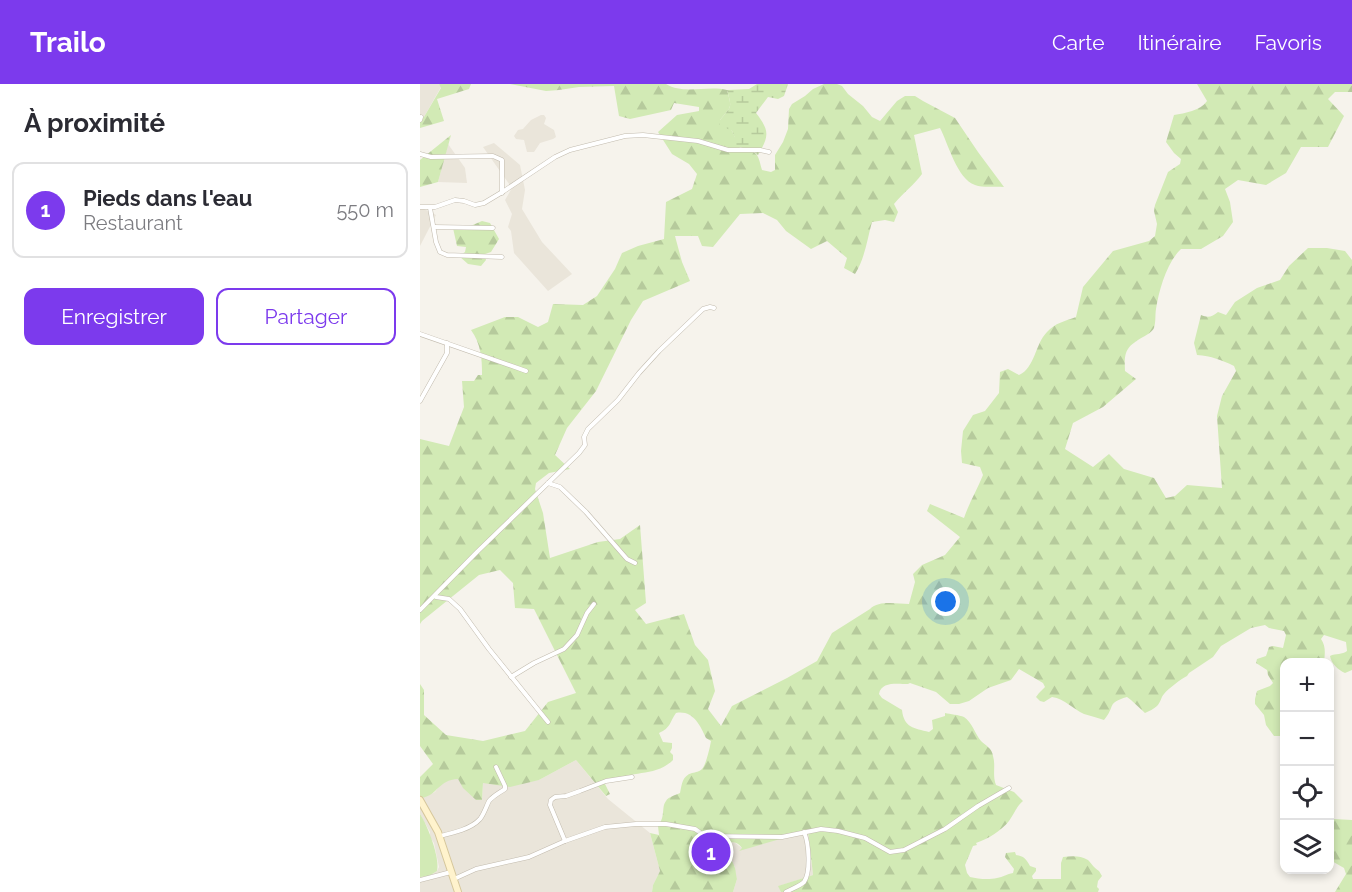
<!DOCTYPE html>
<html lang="fr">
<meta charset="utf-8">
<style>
body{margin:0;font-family:Raleway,sans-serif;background:#f7f7f7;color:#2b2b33}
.controls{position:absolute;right:18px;bottom:18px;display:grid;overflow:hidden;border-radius:12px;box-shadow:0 3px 9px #0003}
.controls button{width:54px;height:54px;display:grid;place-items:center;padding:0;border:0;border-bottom:2px solid #e1e1e2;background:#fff;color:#2b2b33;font:30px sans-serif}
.you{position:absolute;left:526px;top:518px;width:21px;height:21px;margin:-15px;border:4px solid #fff;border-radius:50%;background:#1a73e8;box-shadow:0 0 0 9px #1a73e833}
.badge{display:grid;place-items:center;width:39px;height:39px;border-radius:50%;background:#7c3aed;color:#fff;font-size:20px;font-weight:700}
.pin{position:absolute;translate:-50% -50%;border:3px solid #fff;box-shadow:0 2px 6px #0006}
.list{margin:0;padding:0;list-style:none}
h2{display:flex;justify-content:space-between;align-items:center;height:78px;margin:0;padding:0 24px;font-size:26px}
h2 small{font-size:20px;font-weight:400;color:#7c7c81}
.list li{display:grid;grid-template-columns:39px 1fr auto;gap:18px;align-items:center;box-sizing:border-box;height:96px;margin:0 12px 12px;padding:0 12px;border:2px solid #e1e1e2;border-radius:12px}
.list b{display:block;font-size:22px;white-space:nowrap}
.list p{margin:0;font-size:20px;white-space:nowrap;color:#7c7c81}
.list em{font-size:20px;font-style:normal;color:#7c7c81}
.actions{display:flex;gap:12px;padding:18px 24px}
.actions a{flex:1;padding:14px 0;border:2px solid #7c3aed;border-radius:12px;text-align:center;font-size:21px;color:#7c3aed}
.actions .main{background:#7c3aed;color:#fff}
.icon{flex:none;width:33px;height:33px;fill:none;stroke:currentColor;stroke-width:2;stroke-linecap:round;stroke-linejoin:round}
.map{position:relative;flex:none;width:932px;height:808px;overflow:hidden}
header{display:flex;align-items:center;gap:36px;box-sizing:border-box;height:84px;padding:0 30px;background:#7c3aed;color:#fff}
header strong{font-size:28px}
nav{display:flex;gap:33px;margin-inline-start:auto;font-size:21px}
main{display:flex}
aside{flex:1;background:#fff}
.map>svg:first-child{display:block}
.residential{fill:#eae5da}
.grass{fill:#d2eab5}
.forest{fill:url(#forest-firs)}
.wetland{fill:url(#wetland-marsh)}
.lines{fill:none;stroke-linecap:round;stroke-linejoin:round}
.minor-casing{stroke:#c2bbae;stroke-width:5}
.secondary-casing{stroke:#d6c79b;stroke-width:8}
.minor{stroke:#fff;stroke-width:4}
.secondary{stroke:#fff3cd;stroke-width:6}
</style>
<header>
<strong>Trailo</strong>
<nav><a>Carte</a><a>Itinéraire</a><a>Favoris</a></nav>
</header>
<main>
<aside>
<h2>À proximité<small></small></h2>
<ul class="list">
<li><span class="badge">1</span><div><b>Pieds dans l'eau</b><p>Restaurant</p></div><em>550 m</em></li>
</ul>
<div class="actions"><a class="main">Enregistrer</a><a>Partager</a></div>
</aside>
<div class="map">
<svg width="932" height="808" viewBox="0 0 932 808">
<defs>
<pattern id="forest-firs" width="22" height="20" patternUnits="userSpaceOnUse" patternTransform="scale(1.5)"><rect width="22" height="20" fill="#d2eab5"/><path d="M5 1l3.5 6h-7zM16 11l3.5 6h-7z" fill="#b6ca9c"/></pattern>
<pattern id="wetland-marsh" width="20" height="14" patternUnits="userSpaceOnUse" patternTransform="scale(1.5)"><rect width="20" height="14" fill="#d2eab5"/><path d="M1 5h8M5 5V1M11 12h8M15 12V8" fill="none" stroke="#b6ca9c"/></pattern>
</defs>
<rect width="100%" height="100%" fill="#f6f3ec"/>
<g class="residential">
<polygon points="0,0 19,0 21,3 4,33 0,35"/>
<polygon points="121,31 124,31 126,34 124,40 134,46 136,53 133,55 120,59 114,68 107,68 104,56 96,55 94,52 98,46 103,45 111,36"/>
<polygon points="74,59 100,81 105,106 102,125 122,158 152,190 128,207 94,169 91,147 88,143 92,130 85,116 92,104 63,63"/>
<polygon points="28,60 45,84 47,99 18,98"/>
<polygon points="0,123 16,131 0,162"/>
<polygon points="156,676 188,715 230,749 240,787 233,801 232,808 0,808 0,793 9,792 17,787 19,783 14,759 10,753 10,748 0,730 0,712 2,714 15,708 20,701 30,695 38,695 43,703 62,716 63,699 119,696"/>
<polygon points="388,747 393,791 359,802 361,808 313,808 317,795 315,791 315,783 307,772 307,763 309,759 314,758 322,764"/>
</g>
<path class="grass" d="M0,730C8,742 20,774 17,787L9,792L0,793Z"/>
<g class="forest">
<polygon points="19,0 51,0 49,5 17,15 24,37 0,44 0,35 4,33 21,4"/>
<path d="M90,0H246C264,11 287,1 307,6C312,24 312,22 300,36L312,47L320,64C338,69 337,67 342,86L351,88L355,86V71L363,58L368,45L369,25L372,20L385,12L393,5L404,0H417L422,2L428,10L443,22L452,33L460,37L477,17L485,12H495L503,17L535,34L558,68L584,103C575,102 563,104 555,101C537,95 528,59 520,44L494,51L502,90C494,101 483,109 474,120L478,128L474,138L465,136L452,138C447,156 445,174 435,190L424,184L427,174L407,157L391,165L366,147L357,136L343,129L320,130L293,163L282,162L278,152H255L262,178L270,197L223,217L211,236L176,307L147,344L135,371L150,385L129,389L116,399L115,405L123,429L130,474L178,458L200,455L220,441L226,519L215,526L226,540L264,530L275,561L288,576L295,607L288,625L301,642L312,622L367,594L397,577L412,549L450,525C459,516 477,520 489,520L495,498L493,490L502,481L525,471L540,453L507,427L510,420L544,434C549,419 557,406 563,391L560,383L542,379L541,367L543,347L553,331L565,327L579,309L580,288L588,285L599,291C615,284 615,260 627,248C635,239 645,237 656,233L663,203L693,167L729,157L735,152L737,140L734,127L735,121L748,88L760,80L761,75L754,69L746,58L754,31C765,29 780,27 787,17L777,0H932V8H915L908,15L924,32L908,63H881L866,89L846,101L818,96L805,105L810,118L813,138L803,152L781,165H761C747,178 739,206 736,225C735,231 736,238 734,244C732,248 727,251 723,253C706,263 704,267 705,287L716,295L683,323L653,339L645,365L673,383L689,370L704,385L734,394L746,414L755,412L767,401L802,404L797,332L802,312L816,287L814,282C802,276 791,272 777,271L774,259L781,231C788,234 792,233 798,228L806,231L815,218L837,204L860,196L869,182L888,164H907L925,167L932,176V586L925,589C918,586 911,579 910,572C916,569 922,571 927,567L926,558L904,551L901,555C906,562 905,570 904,578H864V652H854L846,641L844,631L835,620V615L837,607L850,602L853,599L848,591L847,586L836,579L837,575L846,572L849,563L853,562L863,564L866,551L864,547L849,544L845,541L831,544L801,562L793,573L769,589L767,592C762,594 748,605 744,610C741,613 741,618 737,622C734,625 729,627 725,629L711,616L707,613C686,619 696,622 684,636C678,634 671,632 664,630C653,625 645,615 632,613L624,618L620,617L616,613L619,609L625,603L623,599L599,585L591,596L568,604L549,617L539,620H530L516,608L490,599L488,600C478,600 461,597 459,610L462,614L482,626C484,644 494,644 509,648L513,645L512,636L525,632V629C530,630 539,631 544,633C552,638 555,650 561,657C566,662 572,664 573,672C576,682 572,691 576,701L594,708L603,717C596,723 594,730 589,737C581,747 568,755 556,759L557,761L553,762L545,781L547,789L550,793C558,795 569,796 577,794C583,793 587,790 593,789L594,785L585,773L586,769L595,768L596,771C604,772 606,775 610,782L616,784V787L612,792L613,795H641V779L643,773C651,772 660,771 668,776C672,780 674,784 679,787L682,792L678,797L677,803L679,805L678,808H361L358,802L393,791L388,747L319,767L322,764C318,759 315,757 309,759C303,772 312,773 315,784C316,788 316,792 317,795L313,808H232L233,801L240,787L230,749L239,751L238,742C246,732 241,723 246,717C248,713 256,711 260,709C262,700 262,692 272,689C276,688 279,688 282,685C286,681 290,663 291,657L286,654C280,641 273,626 256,629C250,637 251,644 239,649L243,658L252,659V664L250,668L253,671V676C235,694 210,685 195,698H184L190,710L186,712L156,676L119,696L90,703L63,699L62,716H56L43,704L38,695C18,696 18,711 2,714L0,712V693L13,680L0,662V600L4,606V631L26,651L63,657L105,647L128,618L156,609L114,525L95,524L93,499L80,486L59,491L2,537L0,540V355L29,362L44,323L42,297H54L58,291H62C62,274 61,260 51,246L85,233H98L118,243L128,238L133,220L163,221L177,212L195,185L202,169L218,162L244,155L246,118L272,105L277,90L269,80L252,70L238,48L257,31L279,27V23L254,19L251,26L210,35L199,32L194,2L159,3L139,6L126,7Z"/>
<polygon points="31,51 18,98 0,103 0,76"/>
<polygon points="62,137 70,139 79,155 71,168 65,170 66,176 61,182 48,180 39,172 45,168 46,163 37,162 33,144 48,143"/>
<polygon points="914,735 932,736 932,808 915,808 926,790 924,784 910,776 910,736"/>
</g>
<path class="wetland" d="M337,0H368L364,12L358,15L348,13L336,29C350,47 349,52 338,71C332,65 321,65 313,60L315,54L312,47L300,41V36C312,22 312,24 307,6L329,5Z"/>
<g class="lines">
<g class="minor-casing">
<g id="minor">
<polyline points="0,36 1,33"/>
<polyline points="0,70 11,73 73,72 82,76 82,109"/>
<polyline points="0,123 15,123 35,116 44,117 55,121 64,119 84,107 135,73 150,66 205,52 223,51 278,57 308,66 340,66 349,68"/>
<polyline points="10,124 16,158 20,168 27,171 82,173"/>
<polyline points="14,143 73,144"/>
<polyline points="0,250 106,287"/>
<polyline points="0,317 27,269 27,259"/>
<polyline points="128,399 140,403 166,428 207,475 215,479"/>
<polyline points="16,513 29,515 40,525 69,565 128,638"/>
<polyline points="0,526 57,468 159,369 165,361 164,353 168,345 198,316 219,289 239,267 283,225 290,223 294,224"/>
<polyline points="91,593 114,579 144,565 157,551 167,529 174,520"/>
<path d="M20,752C33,749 51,745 60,735C64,730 66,723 69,717C73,712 79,709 85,705V702L76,683"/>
<polyline points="145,757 130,721 131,716 135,713 146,712 160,707 186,697 212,693"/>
<polyline points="34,795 56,785 109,773 145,757 185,743 216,740 246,740 275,745 285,752 362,753 401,745 418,747 445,754 470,768 484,766 525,745 558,722 589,704"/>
<polyline points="0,796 31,788"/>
<path d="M366,808C371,805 380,802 384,798C391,788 389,759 384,748"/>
</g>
</g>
<g class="secondary-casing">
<polyline id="secondary" points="0,716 18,748 38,808"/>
</g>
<use href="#minor" class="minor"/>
<use href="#secondary" class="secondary"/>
</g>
</svg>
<div class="controls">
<button>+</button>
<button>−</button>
<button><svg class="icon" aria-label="locate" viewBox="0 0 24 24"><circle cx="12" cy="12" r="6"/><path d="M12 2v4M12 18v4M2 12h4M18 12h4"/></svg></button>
<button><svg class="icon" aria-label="layers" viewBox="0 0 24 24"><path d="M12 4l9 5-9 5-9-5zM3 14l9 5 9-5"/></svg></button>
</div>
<div class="you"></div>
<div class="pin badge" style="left:291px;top:768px">1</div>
</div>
</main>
